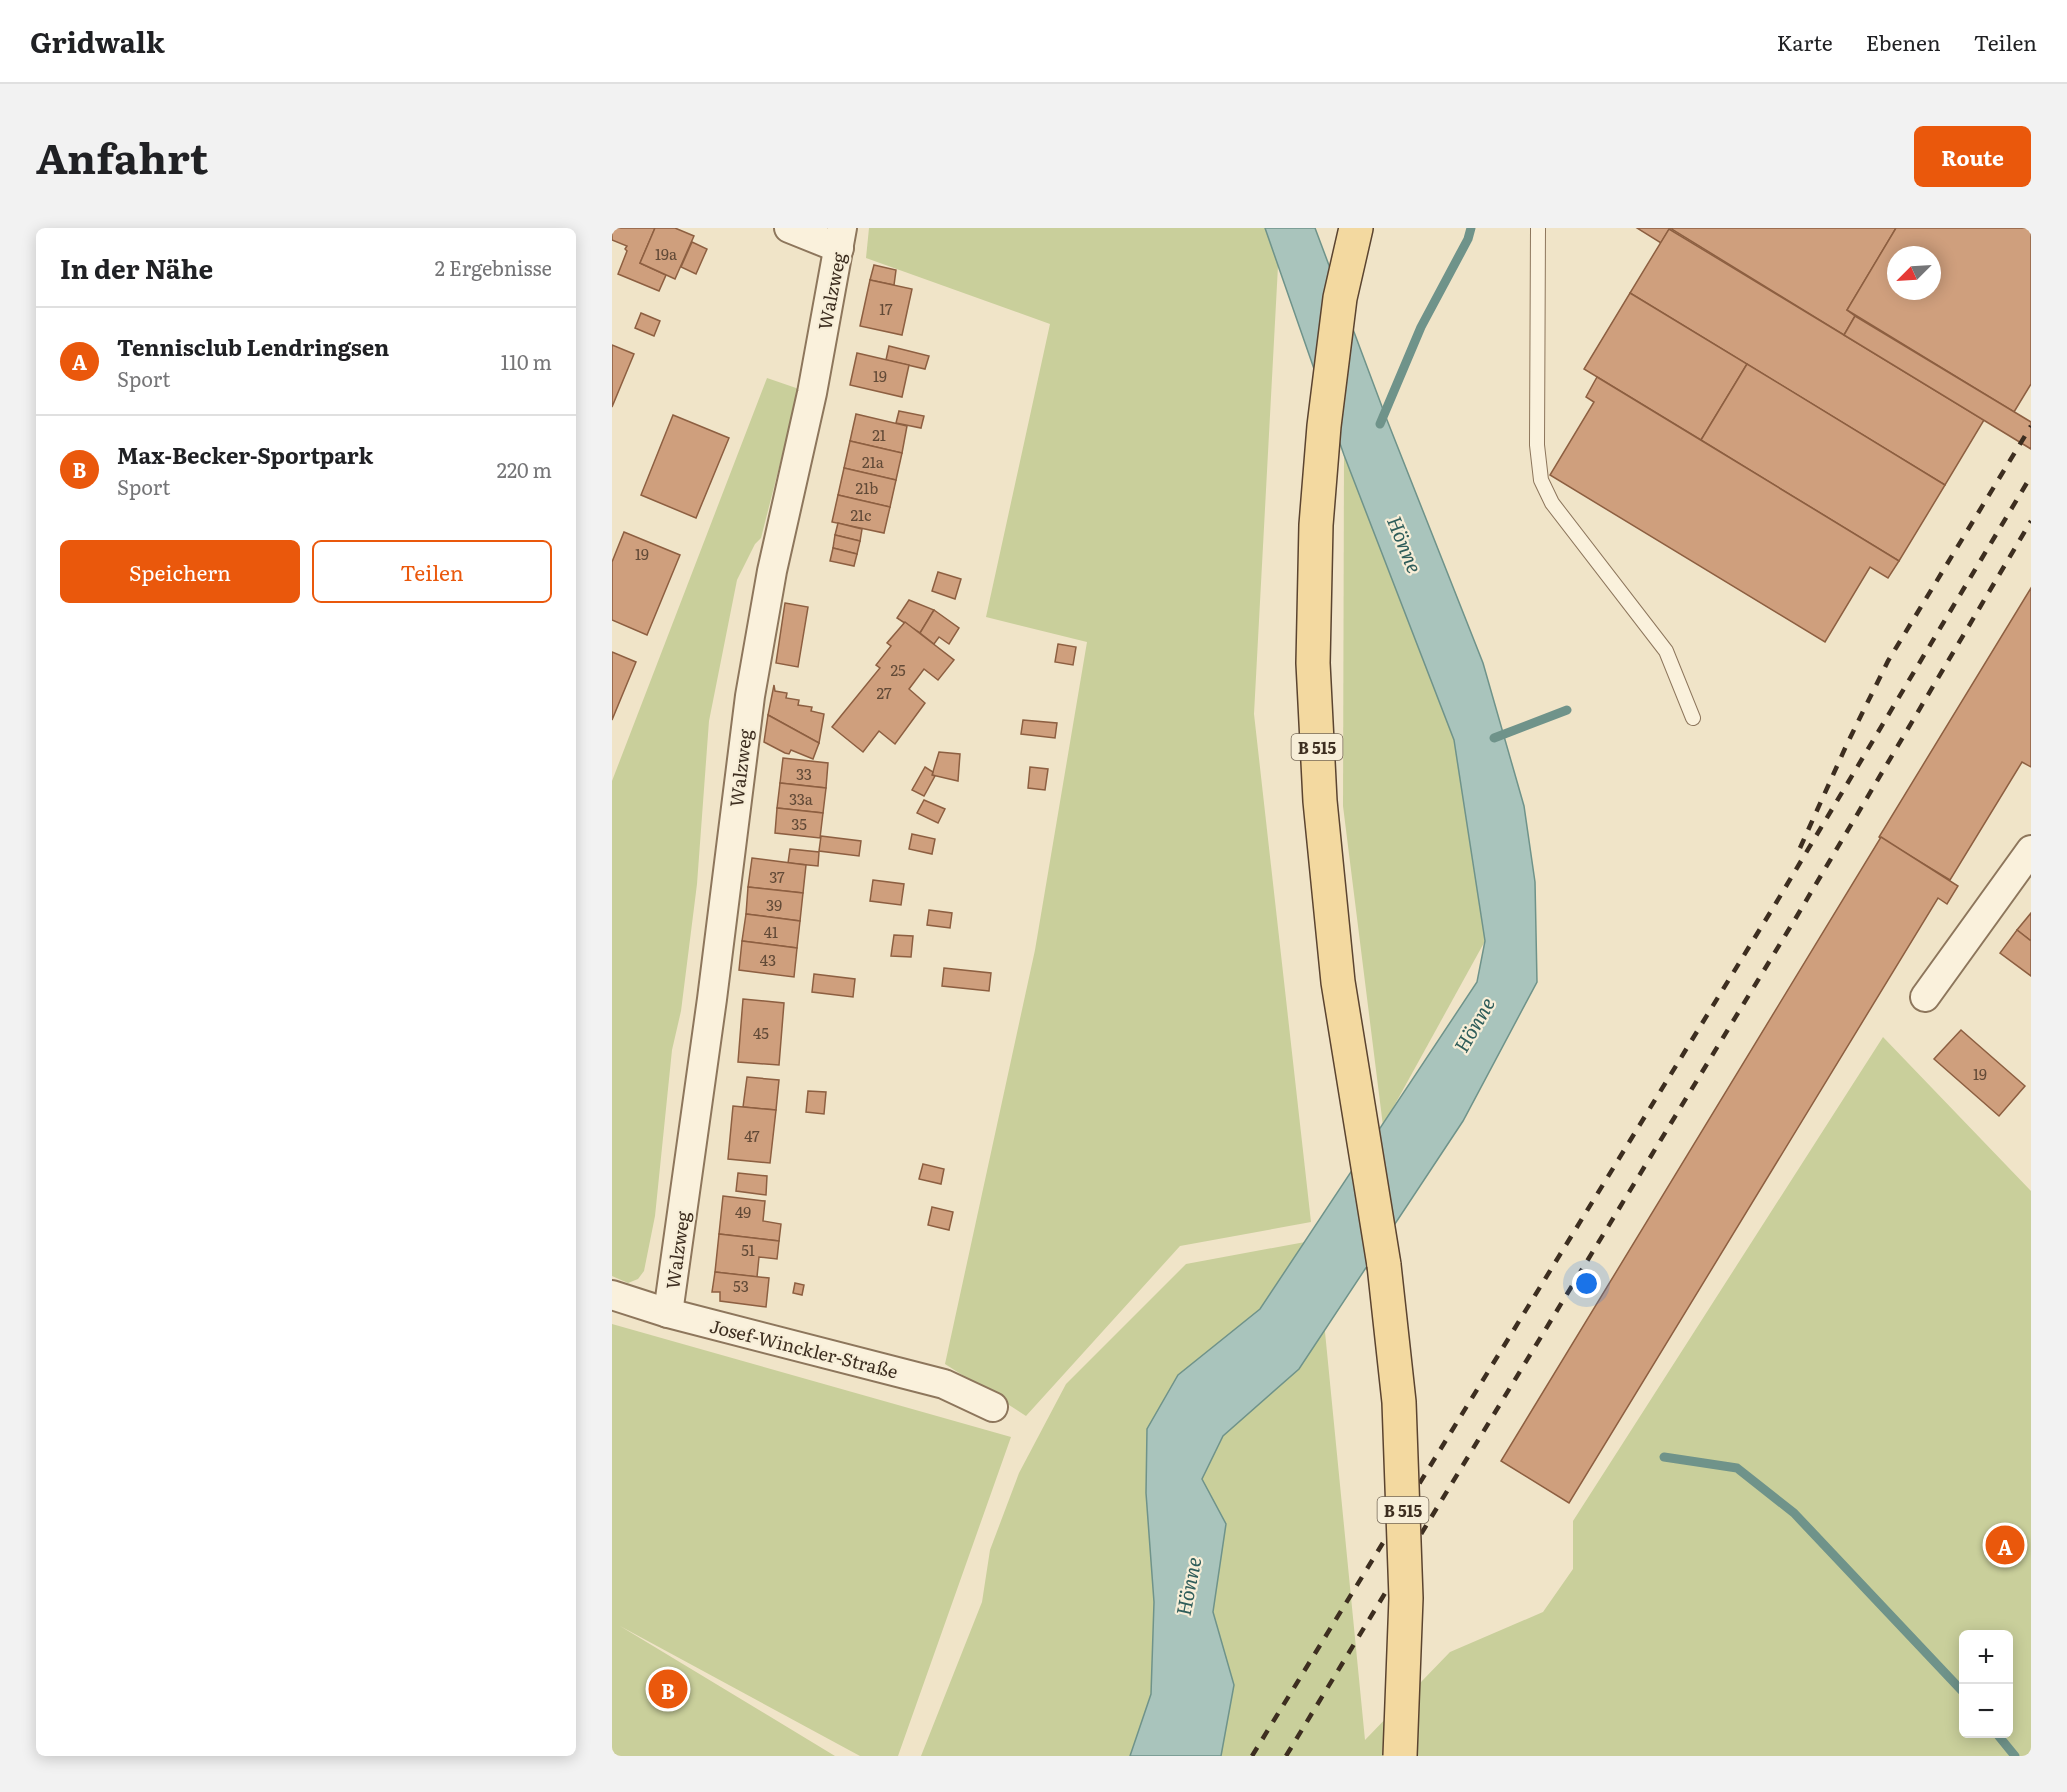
<!DOCTYPE html>
<html lang="de">
<meta charset="utf-8">
<style>
body{margin:0;font-family:Literata,serif;background:#f2f2f2;color:#202124}
.controls{position:absolute;right:18px;bottom:18px;display:grid;overflow:hidden;border-radius:9px;box-shadow:0 3px 15px #0003}
.controls button{width:54px;height:54px;display:grid;place-items:center;padding:0;border:0;border-bottom:2px solid #e0e0e0;background:#fff;color:#202124;font:30px sans-serif}
.compass{position:absolute;left:1275px;top:18px;width:54px;height:54px;border-radius:50%;background:#fff;box-shadow:0 3px 15px #0003;rotate:246deg}
.you{position:absolute;left:975px;top:1056px;width:21px;height:21px;margin:-15px;border:4px solid #fff;border-radius:50%;background:#1a73e8;box-shadow:0 0 0 9px #1a73e833}
.badge{display:grid;place-items:center;width:39px;height:39px;border-radius:50%;background:#ea580c;color:#fff;font-size:20px;font-weight:700}
.pin{position:absolute;translate:-50% -50%;border:3px solid #fff;box-shadow:0 2px 6px #0006}
.list{margin:0;padding:0;list-style:none}
h2{display:flex;justify-content:space-between;align-items:center;height:78px;margin:0;padding:0 24px;font-size:26px}
h2 small{font-size:20px;font-weight:400;color:#757577}
.list li{display:grid;grid-template-columns:39px 1fr auto;gap:18px;align-items:center;box-sizing:border-box;height:108px;padding:0 24px;border-top:2px solid #e0e0e0}
.list b{display:block;font-size:22px;white-space:nowrap}
.list p{margin:0;font-size:20px;white-space:nowrap;color:#757577}
.list em{font-size:20px;font-style:normal;color:#757577}
.actions{display:flex;gap:12px;padding:18px 24px}
.actions a{flex:1;padding:14px 0;border:2px solid #ea580c;border-radius:9px;text-align:center;font-size:21px;color:#ea580c}
.actions .main{background:#ea580c;color:#fff}
.map{position:relative;flex:none;width:1419px;height:1528px;overflow:hidden;border-radius:9px}
header{display:flex;align-items:center;gap:36px;box-sizing:border-box;height:84px;padding:0 30px;background:#fff;border-bottom:2px solid #e0e0e0}
header strong{font-size:28px}
nav{display:flex;gap:33px;margin-inline-start:auto;font-size:21px}
.intro{display:flex;align-items:center;justify-content:space-between;box-sizing:border-box;height:144px;padding:0 36px}
h1{margin:0;font-size:42px}
.button{padding:15px 27px;border-radius:9px;background:#ea580c;color:#fff;font-size:21px;font-weight:700}
main{display:flex;gap:36px;padding:0 36px}
aside{flex:1;background:#fff;border-radius:9px;box-shadow:0 3px 15px #0003}
.map>svg:first-child{display:block}
.green{fill:#c9cf9b;fill-rule:evenodd}
.water{fill:#a9c4bc;stroke:#6f938a;stroke-width:1.5}
.lines{fill:none;stroke-linecap:round;stroke-linejoin:round}
.stream{stroke:#6f938a;stroke-width:9}
.building{fill:#cf9f7d;stroke:#8d5f41;stroke-width:1.5;fill-rule:evenodd}
.lane-casing{stroke:#8d765c;stroke-width:16}
.street-casing{stroke:#8d765c;stroke-width:32}
.primary-casing{stroke:#5b4430;stroke-width:36}
.lane{stroke:#faf1dc;stroke-width:14}
.street{stroke:#faf1dc;stroke-width:28}
.primary{stroke:#f3d9a0;stroke-width:33}
.rail{stroke:#3d2e20;stroke-width:4.5;stroke-dasharray:10 10;stroke-linecap:butt}
.primary-bridge-casing{stroke:#5b4430;stroke-width:36;stroke-linecap:butt}
.primary-bridge{stroke:#f3d9a0;stroke-width:33}
.labels{text-anchor:middle;dominant-baseline:central;stroke-width:4.5;stroke-linejoin:round;paint-order:stroke}
.number-label{font-size:15px;fill:#624a37}
.shield{fill:#f7eed8;stroke:#756857;stroke-width:1.5}
.shield-label{font-size:16px;font-weight:bold;fill:#3d2e20}
.street-label{font-size:18px;fill:#3d2e20;stroke:#f7eed8}
.water-label{font-size:20px;font-style:italic;fill:#2f5d5a;stroke:#f7eed8}
</style>
<header>
<strong>Gridwalk</strong>
<nav><a>Karte</a><a>Ebenen</a><a>Teilen</a></nav>
</header>
<div class="intro"><h1>Anfahrt</h1><a class="button">Route</a></div>
<main>
<aside>
<h2>In der Nähe<small>2 Ergebnisse</small></h2>
<ul class="list">
<li><span class="badge">A</span><div><b>Tennisclub Lendringsen</b><p>Sport</p></div><em>110 m</em></li>
<li><span class="badge">B</span><div><b>Max-Becker-Sportpark</b><p>Sport</p></div><em>220 m</em></li>
</ul>
<div class="actions"><a class="main">Speichern</a><a>Teilen</a></div>
</aside>
<div class="map">
<svg width="1419" height="1528" viewBox="0 0 1419 1528">
<rect width="100%" height="100%" fill="#f0e4c8"/>
<g class="green">
<polygon points="257,0 679,0 666,38 642,486 699,994 568,1018 414,1188 333,1136 423,722 475,414 374,389 438,96 254,30"/>
<polygon points="155,150 187,161 149,310 143,316 125,352 97,493 85,656 69,783 60,822 43,988 32,1043 26,1051 16,1055 0,1048 0,553"/>
<polygon points="732,227 842,512 873,713 771,898 731,578"/>
<path d="M1271,809L1419,963V1528H309L370,1374L378,1322L407,1245L454,1156L574,1036L704,1012L753,1512L838,1424L931,1384L961,1341V1293ZM1352,1406H1396V1506H1352Z"/>
<polygon points="0,1096 399,1209 286,1528 248,1528 8,1398 223,1528 0,1528"/>
</g>
<polygon class="water" points="653,0 703,0 775,192 871,435 912,578 923,654 925,754 851,893 687,1141 611,1208 590,1251 614,1296 601,1384 622,1457 609,1528 518,1528 539,1466 542,1374 534,1265 535,1201 566,1147 648,1081 865,754 873,713 842,512 732,227"/>
<g class="lines">
<g class="stream">
<polyline points="768,196 809,99 856,11 859,0"/>
<polyline points="882,510 955,482"/>
<polyline points="1052,1229 1125,1240 1182,1285 1352,1465"/>
<polyline points="1385,1506 1403,1528"/>
</g>
</g>
<g class="building">
<polygon points="0,0 43,0 28,35 54,47 47,63 6,46 15,23 13,21 15,18 0,12"/>
<polygon points="43,0 63,0 82,8 63,51 28,35"/>
<polygon points="1025,0 1058,0 1049,15"/>
<polygon points="1058,0 1284,0 1235,82 1243,88 1232,107"/>
<path d="M1284,0H1419V156L1402,184L1235,82ZM1284,27H1320V63H1284Z"/>
<polygon points="1057,1 1372,192 1333,257 1018,65"/>
<polygon points="80,14 95,21 84,46 69,39"/>
<polygon points="262,37 284,42 282,57 258,52"/>
<polygon points="258,52 300,61 290,107 248,98"/>
<polygon points="1018,65 1135,136 1089,212 972,141"/>
<polygon points="29,85 48,93 42,108 23,100"/>
<polygon points="1243,88 1419,194 1419,221 1232,107"/>
<polygon points="0,117 22,126 0,179"/>
<polygon points="277,118 317,128 313,141 274,132"/>
<polygon points="245,125 297,137 290,169 238,157"/>
<polygon points="1135,136 1333,257 1287,333 1089,212"/>
<polygon points="985,149 1287,333 1276,350 1258,339 1213,414 938,247 982,174 974,169"/>
<polygon points="287,183 312,188 309,200 284,195"/>
<polygon points="244,186 295,198 290,225 238,213"/>
<polygon points="61,187 117,210 84,290 29,267"/>
<polygon points="238,213 290,225 284,252 232,240"/>
<polygon points="232,240 284,252 278,279 226,267"/>
<polygon points="226,267 278,279 272,305 220,294"/>
<polygon points="226,295 250,301 248,313 223,307"/>
<polygon points="12,304 68,327 35,407 0,392 0,334"/>
<polygon points="223,307 248,313 245,326 221,320"/>
<polygon points="221,320 245,326 242,338 218,333"/>
<polygon points="326,344 349,351 343,371 320,363"/>
<polygon points="1419,360 1419,539 1410,534 1338,652 1267,609"/>
<polygon points="297,372 322,382 308,405 285,390"/>
<polygon points="173,375 196,379 186,439 164,435"/>
<polygon points="322,382 347,400 337,416 327,409 322,416 308,405"/>
<polygon points="293,394 342,432 326,452 312,441 297,461 313,475 283,516 267,503 251,524 220,499 268,440 264,437 279,418 275,415"/>
<polygon points="446,416 464,419 461,437 443,434"/>
<polygon points="0,424 24,434 0,492"/>
<polygon points="162,457 163,463 175,465 174,470 187,472 186,477 200,479 199,483 212,486 207,515 156,487"/>
<polygon points="156,487 207,515 201,531 179,522 177,526 173,525 152,514"/>
<polygon points="411,492 445,495 443,510 409,506"/>
<polygon points="327,524 348,526 346,553 320,547"/>
<polygon points="171,530 216,535 214,560 168,555"/>
<polygon points="313,539 321,544 320,547 323,548 312,568 300,562"/>
<polygon points="418,539 436,541 433,562 416,560"/>
<polygon points="168,555 214,560 211,585 165,580"/>
<polygon points="312,572 333,581 326,595 305,585"/>
<polygon points="165,580 211,585 208,610 163,605"/>
<polygon points="300,606 323,611 320,626 297,621"/>
<polygon points="209,608 249,613 247,628 207,623"/>
<polygon points="1269,609 1346,658 1335,676 1326,670 957,1275 889,1233"/>
<polygon points="178,621 207,624 206,638 176,635"/>
<polygon points="140,630 194,637 191,665 136,659"/>
<polygon points="261,652 292,656 289,677 258,673"/>
<polygon points="136,659 191,665 188,693 134,686"/>
<polygon points="317,682 340,685 338,700 315,697"/>
<polygon points="1419,685 1419,713 1405,702"/>
<polygon points="134,686 188,693 185,720 130,713"/>
<polygon points="1405,702 1419,713 1419,748 1388,725"/>
<polygon points="282,707 301,708 299,729 279,728"/>
<polygon points="130,713 185,720 182,749 127,742"/>
<polygon points="332,740 379,745 377,763 330,758"/>
<polygon points="202,746 243,751 241,769 200,764"/>
<polygon points="131,771 172,775 167,837 126,834"/>
<polygon points="1349,802 1413,858 1387,888 1322,831"/>
<polygon points="135,849 167,852 164,882 131,879"/>
<polygon points="196,863 214,864 212,886 194,884"/>
<polygon points="121,878 164,882 158,935 116,931"/>
<polygon points="311,936 332,941 329,956 307,951"/>
<polygon points="126,945 155,948 154,967 124,963"/>
<polygon points="111,968 153,973 151,993 169,996 167,1013 107,1006"/>
<polygon points="320,979 341,984 337,1002 316,997"/>
<polygon points="107,1006 167,1013 165,1031 147,1029 145,1049 103,1044"/>
<polygon points="103,1044 157,1050 154,1079 108,1073 108,1064 100,1064"/>
<polygon points="183,1055 192,1057 190,1067 181,1065"/>
</g>
<g class="lines">
<g class="lane-casing">
<polyline id="lane" points="926,0 925,217 929,252 940,275 1054,423 1081,490"/>
</g>
<g class="street-casing">
<g id="street">
<polyline points="177,0 227,20"/>
<polyline points="1313,769 1419,622"/>
<polyline points="0,1067 56,1085 332,1156 381,1179"/>
<polyline points="56,1085 100,771 138,468 160,343 200,165 230,0"/>
</g>
</g>
<g class="primary-casing">
<polyline id="primary" points="744,0 728,70 712,198 704,297 701,435 708,573 726,754 772,1037"/>
</g>
<use href="#lane" class="lane"/>
<use href="#street" class="street"/>
<use href="#primary" class="primary"/>
<g class="rail">
<polyline points="1188,620 1235,516 1276,433 1419,198"/>
<polyline points="640,1528 1164,675 1419,248"/>
<polyline points="674,1528 1185,688 1419,293"/>
</g>
<g class="primary-bridge-casing">
<polyline id="primary-bridge" points="772,1037 787,1174 794,1370 788,1528"/>
</g>
<use href="#primary-bridge" class="primary-bridge"/>
</g>
<g class="labels">
<g class="number-label">
<text x="54" y="25">19a</text>
<text x="274" y="80">17</text>
<text x="268" y="147">19</text>
<text x="267" y="206">21</text>
<text x="261" y="233">21a</text>
<text x="255" y="259">21b</text>
<text x="249" y="286">21c</text>
<text x="30" y="325">19</text>
<text x="286" y="441">25</text>
<text x="272" y="464">27</text>
<text x="192" y="545">33</text>
<text x="189" y="570">33a</text>
<text x="187" y="595">35</text>
<text x="165" y="648">37</text>
<text x="162" y="676">39</text>
<text x="159" y="703">41</text>
<text x="156" y="731">43</text>
<text x="149" y="804">45</text>
<text x="1368" y="845">19</text>
<text x="140" y="907">47</text>
<text x="131" y="983">49</text>
<text x="136" y="1021">51</text>
<text x="129" y="1057">53</text>
</g>
<g class="shield">
<rect x="679.5" y="506" width="51" height="26" rx="4.5"/>
<rect x="765.5" y="1269" width="51" height="26" rx="4.5"/>
</g>
<g class="shield-label">
<text x="705" y="519">B 515</text>
<text x="791" y="1282">B 515</text>
</g>
<g class="street-label">
<text transform="translate(219 63) rotate(-79)">Walzweg</text>
<text transform="translate(128 540) rotate(-83)">Walzweg</text>
<text transform="translate(65 1022) rotate(-82)">Walzweg</text>
<text transform="translate(192 1120) rotate(14)">Josef-Winckler-Straße</text>
</g>
<g class="water-label">
<text transform="translate(794 316) rotate(68)">Hönne</text>
<text transform="translate(861 796) rotate(-60)">Hönne</text>
<text transform="translate(575 1358) rotate(-79)">Hönne</text>
</g>
</g>
</svg>
<div class="controls">
<button>+</button>
<button>−</button>
</div>
<svg class="compass" viewBox="-18 -18 36 36"><path d="M0-13l5 13h-10z" fill="#e53935"/><path d="M0 13l5-13h-10z" fill="#757577"/></svg>
<div class="you"></div>
<div class="pin badge" style="left:1393px;top:1317px">A</div>
<div class="pin badge" style="left:56px;top:1461px">B</div>
</div>
</main>
